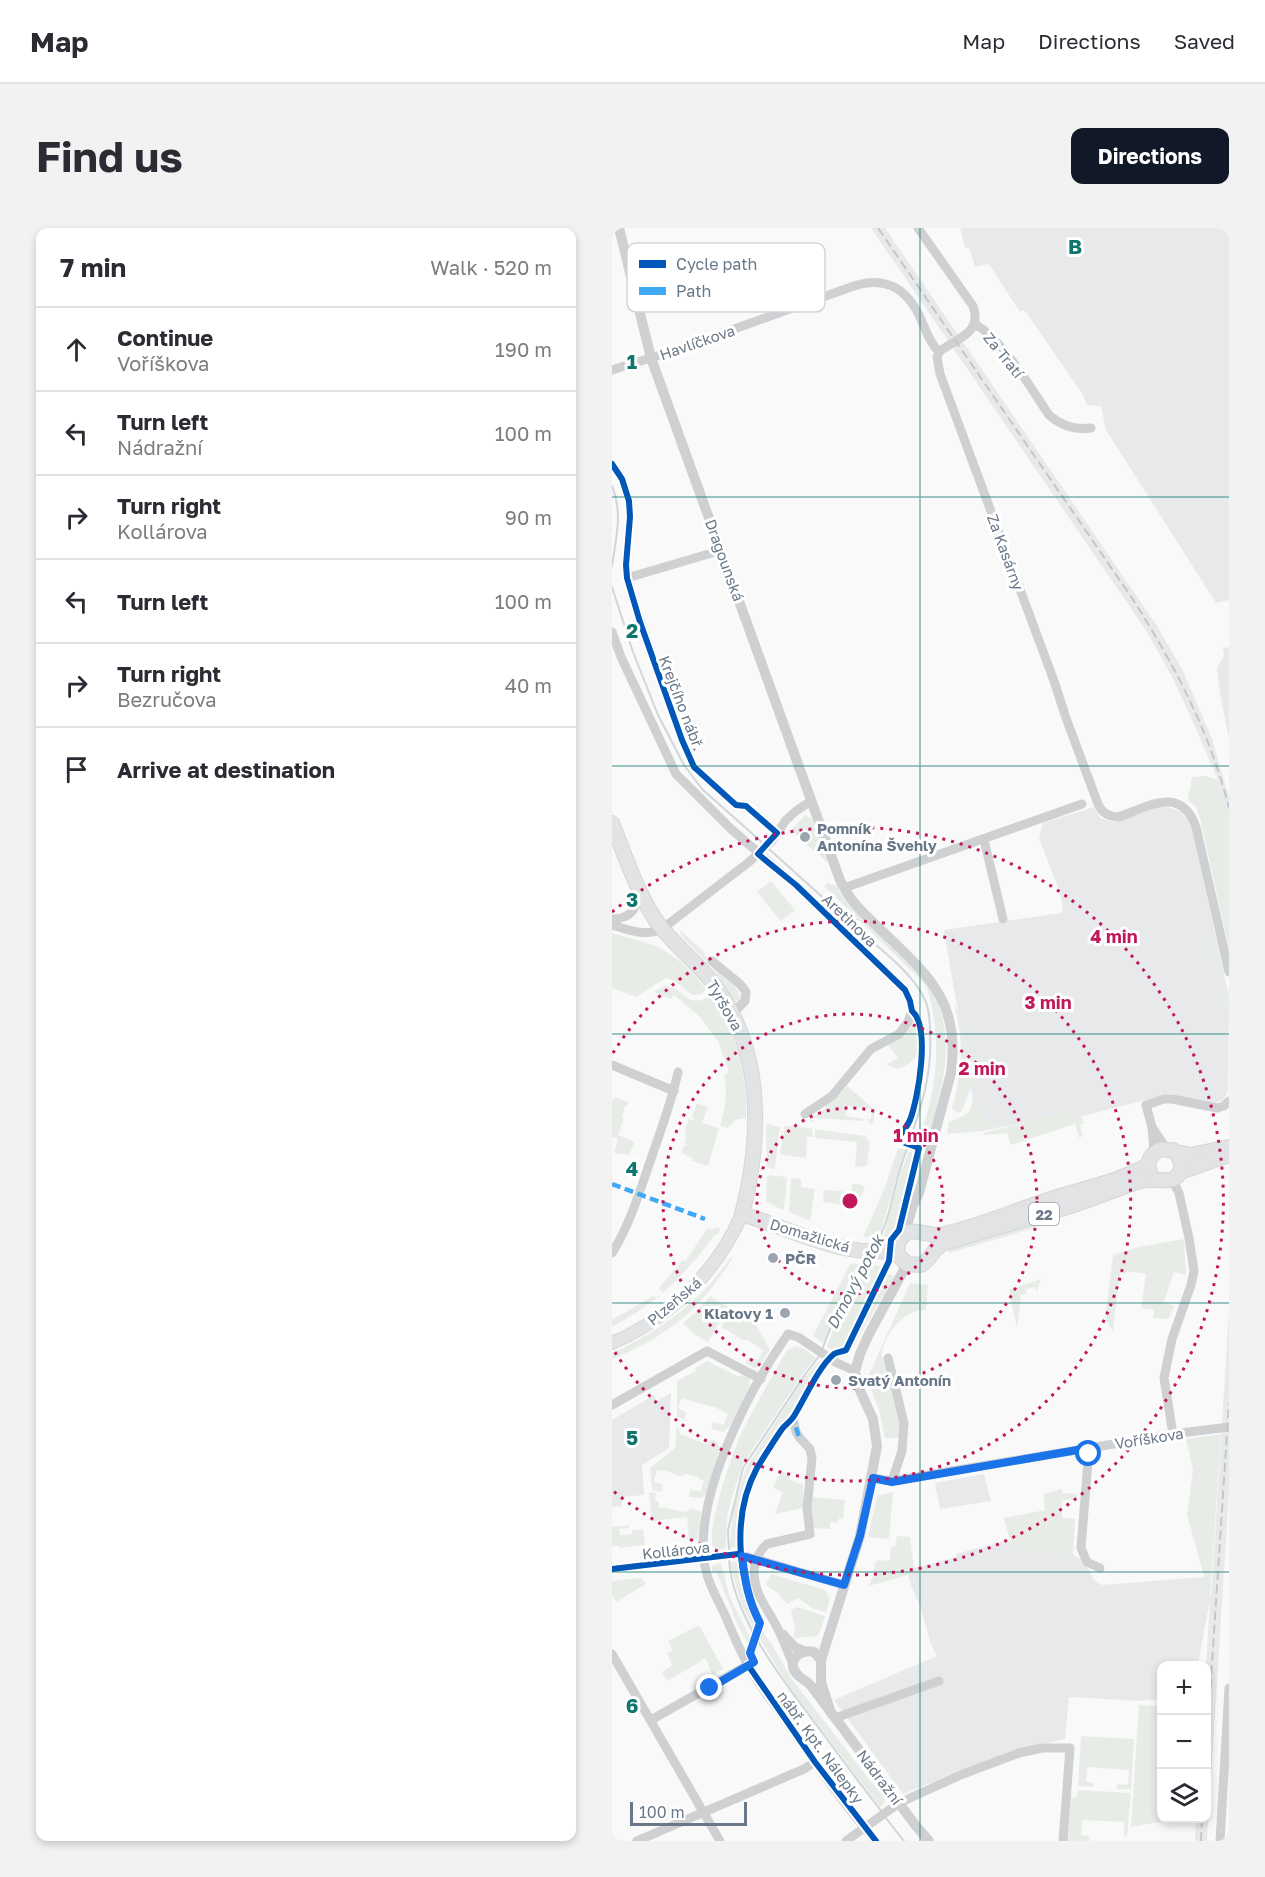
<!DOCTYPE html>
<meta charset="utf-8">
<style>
body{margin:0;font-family:"Golos Text",sans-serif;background:#f2f2f3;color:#2b2b33}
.controls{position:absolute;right:18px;bottom:18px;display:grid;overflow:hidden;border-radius:12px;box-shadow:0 3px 9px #0003}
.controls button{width:54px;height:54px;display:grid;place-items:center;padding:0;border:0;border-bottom:2px solid #e1e1e2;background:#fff;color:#2b2b33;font:30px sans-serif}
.scale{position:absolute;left:18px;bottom:15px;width:117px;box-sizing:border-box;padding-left:6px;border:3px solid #697888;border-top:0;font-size:16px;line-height:21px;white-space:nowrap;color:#697888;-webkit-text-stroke:4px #fff;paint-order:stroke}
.stop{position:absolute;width:18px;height:18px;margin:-14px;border:4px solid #1a73e8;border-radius:50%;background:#fff}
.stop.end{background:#1a73e8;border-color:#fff;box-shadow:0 2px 6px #0008}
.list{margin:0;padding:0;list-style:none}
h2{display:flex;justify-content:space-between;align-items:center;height:78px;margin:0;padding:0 24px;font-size:26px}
h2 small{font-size:20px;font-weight:400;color:#7c7c81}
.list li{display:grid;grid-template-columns:39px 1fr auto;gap:18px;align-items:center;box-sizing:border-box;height:84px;padding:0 24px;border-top:2px solid #e1e1e2}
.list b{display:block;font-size:22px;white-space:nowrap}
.list p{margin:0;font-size:20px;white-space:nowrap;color:#7c7c81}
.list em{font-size:20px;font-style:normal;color:#7c7c81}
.icon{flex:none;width:33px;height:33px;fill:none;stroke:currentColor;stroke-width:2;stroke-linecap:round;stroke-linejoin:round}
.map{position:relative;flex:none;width:617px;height:1613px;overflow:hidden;border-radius:12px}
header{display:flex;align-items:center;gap:36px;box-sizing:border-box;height:84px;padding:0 30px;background:#fff;border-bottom:2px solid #e1e1e2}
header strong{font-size:28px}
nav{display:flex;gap:33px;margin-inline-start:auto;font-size:21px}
.intro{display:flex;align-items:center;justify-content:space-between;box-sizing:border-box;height:144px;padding:0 36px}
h1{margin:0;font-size:42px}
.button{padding:15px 27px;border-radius:12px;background:#111827;color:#fff;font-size:21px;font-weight:700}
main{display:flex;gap:36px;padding:0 36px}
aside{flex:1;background:#fff;border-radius:12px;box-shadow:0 3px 9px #0003}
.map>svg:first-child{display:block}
.built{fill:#e8e9ea}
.green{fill:#e8ece7}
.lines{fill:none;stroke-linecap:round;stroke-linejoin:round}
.stream{stroke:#d0d6da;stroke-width:2}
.secondary-casing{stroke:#d5d6d7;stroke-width:14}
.primary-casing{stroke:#d5d6d7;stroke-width:16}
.minor{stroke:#cfd0d2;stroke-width:9}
.tertiary{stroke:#cfd0d2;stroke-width:10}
.secondary{stroke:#e2e3e4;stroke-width:12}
.primary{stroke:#e2e3e4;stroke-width:14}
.rail{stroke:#c5c6c8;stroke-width:2;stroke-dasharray:9 4.5;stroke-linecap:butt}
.quiet{stroke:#3fa9f5;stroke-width:4.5;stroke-dasharray:9 4.5;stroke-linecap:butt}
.cycleway-casing{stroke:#fff;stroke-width:10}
.cycleway{stroke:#0057b8;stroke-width:6}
.route{stroke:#1a73e8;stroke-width:8}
.grid{fill:none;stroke:#0f766e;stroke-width:1.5;stroke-opacity:0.55}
.ring{fill:none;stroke:#c2185b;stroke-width:3;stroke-dasharray:3 6}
.poi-dot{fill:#9ba5b0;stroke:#fff;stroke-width:2}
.labels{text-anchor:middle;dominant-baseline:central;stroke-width:6;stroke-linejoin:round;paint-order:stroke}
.shield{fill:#fff;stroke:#96a0ac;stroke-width:1.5}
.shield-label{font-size:14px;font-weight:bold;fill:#697888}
.street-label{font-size:15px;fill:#697888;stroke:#fff}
.poi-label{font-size:15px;font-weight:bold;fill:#697888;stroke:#fff;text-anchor:start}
.water-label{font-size:16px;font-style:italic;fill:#657883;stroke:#fff}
.key{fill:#fff;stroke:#d2d6db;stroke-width:1.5}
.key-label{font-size:16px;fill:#697888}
.grid-label{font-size:20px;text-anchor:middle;font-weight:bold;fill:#0f766e;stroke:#fff;stroke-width:6;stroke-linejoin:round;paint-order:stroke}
.centre{fill:#c2185b;stroke:#fff;stroke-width:3}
.ring-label{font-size:18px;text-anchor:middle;font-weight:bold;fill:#c2185b;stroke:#fff;stroke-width:6;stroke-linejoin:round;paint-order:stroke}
</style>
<header>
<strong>Map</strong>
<nav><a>Map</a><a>Directions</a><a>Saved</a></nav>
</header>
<div class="intro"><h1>Find us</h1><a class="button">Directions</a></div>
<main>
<aside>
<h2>7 min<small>Walk · 520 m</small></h2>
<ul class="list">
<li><svg class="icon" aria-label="ahead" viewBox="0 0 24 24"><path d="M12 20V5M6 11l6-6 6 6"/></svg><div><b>Continue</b><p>Voříškova</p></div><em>190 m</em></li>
<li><svg class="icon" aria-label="left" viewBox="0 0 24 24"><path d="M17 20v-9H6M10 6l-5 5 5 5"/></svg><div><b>Turn left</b><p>Nádražní</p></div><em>100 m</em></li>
<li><svg class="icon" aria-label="right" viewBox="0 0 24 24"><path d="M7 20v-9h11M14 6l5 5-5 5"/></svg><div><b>Turn right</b><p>Kollárova</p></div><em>90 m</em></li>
<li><svg class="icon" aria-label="left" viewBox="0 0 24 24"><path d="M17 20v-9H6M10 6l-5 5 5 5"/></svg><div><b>Turn left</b></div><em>100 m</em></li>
<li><svg class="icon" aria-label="right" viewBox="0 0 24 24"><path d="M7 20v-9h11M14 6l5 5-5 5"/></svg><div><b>Turn right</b><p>Bezručova</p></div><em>40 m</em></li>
<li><svg class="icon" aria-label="arrive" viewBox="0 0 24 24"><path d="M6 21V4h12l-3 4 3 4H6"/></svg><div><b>Arrive at destination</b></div></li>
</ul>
</aside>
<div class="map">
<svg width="617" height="1613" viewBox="0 0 617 1613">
<rect width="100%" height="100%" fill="#f9f9f9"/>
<g class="built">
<polygon points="259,0 273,0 545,398 570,441 600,511 617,569 617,593 606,552 577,485 559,447 535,404"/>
<polygon points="348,0 617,0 617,372 604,375 494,202 489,178 475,177 471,167 414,84 410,82 408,84 377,36 363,39 357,19 353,20"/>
<polygon points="617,419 617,511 608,465 605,440 612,428 611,420"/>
<polygon points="482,579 488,590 501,594 508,593 544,579 555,579 567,583 573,589 579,597 617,769 616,864 611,872 603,875 563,868 561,865 458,891 447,886 397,898 365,897 332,702 449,685 451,680 447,662 427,610 431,595"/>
<polygon points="617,1085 617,1264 595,1613 583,1613 584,1591 594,1590 594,1438 598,1371 586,1437 550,1438 549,1471 528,1473 457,1469 453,1511 429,1516 359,1539 291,1566 222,1472 325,1428 318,1414 308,1377 299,1358 295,1342 345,1329 344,1326 397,1312 400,1321 461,1327 472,1332 481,1351 490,1357 593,1349 599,1369"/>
<polygon points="59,1165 57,1220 30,1237 32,1267 9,1269 10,1278 0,1279 0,1192 42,1167 45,1173"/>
<polygon points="372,1246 379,1273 328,1281 323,1255"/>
</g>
<g class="green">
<polygon points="594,548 606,552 617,593 617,721 588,590 584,579 576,572 580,549"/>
<polygon points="193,587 200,591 216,635 194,616 200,608 193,602 187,609 179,602"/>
<polygon points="159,653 183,682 169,693 145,664"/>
<path d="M216,654L217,656L224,657C230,672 245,684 256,695C269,708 282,721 295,734C301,741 309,747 314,754C337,786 338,827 328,864C325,876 320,908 311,915L305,914C323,871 329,824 320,779C318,770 316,760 310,753L212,658Z"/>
<path d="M68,702L93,725L92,727C101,737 129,759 129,772L125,776L102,742L69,707Z"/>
<path d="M0,705C10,708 21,711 32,714C59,722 77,740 94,761L90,766L80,767L63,753L54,750L24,769L0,760Z"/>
<polygon points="605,713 617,769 617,779 612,782 609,781 607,772 613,770 597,714"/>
<path d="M53,758C73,760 73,781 97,769L101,771C126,806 135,848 134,890L123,892L116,900L108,898C113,881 116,865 112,847L117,844L106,813L87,788L62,767L59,771L41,764Z"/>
<path d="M342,777H343C348,794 362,830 362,846C361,858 354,872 350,883L346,885L340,881C350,843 353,815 342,777Z"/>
<path d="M299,796L305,797L308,806L307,828C295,834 291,847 275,836L286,830L274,815Z"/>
<polygon points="235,858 263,882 261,895 258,896 255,891 259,891 260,881 235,878 234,888 252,891 251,893 201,890 201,895 197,892 214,880 213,878 219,872 221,873"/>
<path d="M363,868L371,895L399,897L371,903L335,906L337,894C356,885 355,891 363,868Z"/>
<polygon points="3,869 16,874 15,878 13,878 10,889 12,890 6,907 23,914 17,927 2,925 6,911 0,909 0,874"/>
<polygon points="85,875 96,879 90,895 107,900 96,938 80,933 81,930 69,925 72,917 74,918 75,916 72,915 74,909 73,904 75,901 73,900 77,891 83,893 80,888"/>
<polygon points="449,885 456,885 458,890 469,888 472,896 468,897 471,908 467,910 463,896 399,917 395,905 372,907 372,905"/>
<polygon points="155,896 168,899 163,940 161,941 155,939 154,898"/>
<polygon points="173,898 200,900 201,909 195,909 194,930 171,927 168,925"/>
<polygon points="203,901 254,908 258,915 255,937 251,939 243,938 245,914 203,910"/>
<polygon points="286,920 293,922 268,1006 266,1009 251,1009 272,962"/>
<polygon points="297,923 302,926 286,998 279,1010 271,1009 289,945"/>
<polygon points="157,947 174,949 175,951 172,981 170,982 154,973 155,949"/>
<polygon points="181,950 189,951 189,959 203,961 198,993 177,984 179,951"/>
<polygon points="240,956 250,957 253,960 244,978 211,974 212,962 239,964"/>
<polygon points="443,990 442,994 337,1025 335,1017 424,992"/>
<path d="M104,999L108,1000L107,1005L102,1008C71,1049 46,1074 0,1099V1092L41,1068L45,1070L48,1068L50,1064L47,1060L71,1032L74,1033L95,1000L100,1002Z"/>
<polygon points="572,1011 574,1047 562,1044 558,1057 556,1057 557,1059 552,1074 563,1078 556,1091 541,1090 542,1082 529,1080 534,1046 515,1043 514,1046 509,1045 507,1051 501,1104 493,1090 501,1028 503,1026 527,1019"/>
<path d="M119,1029L120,1031C108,1049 95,1068 79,1083C57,1103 28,1120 0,1131V1125C49,1103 89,1073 119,1029Z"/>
<polygon points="239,1035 251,1037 222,1085 212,1115 201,1108"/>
<path d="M262,1037L268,1038L269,1044L233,1120C226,1124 221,1123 215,1119L227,1085L255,1038Z"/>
<path d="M272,1045L283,1048C269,1072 254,1094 242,1119L239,1118Z"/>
<polygon points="429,1051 425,1064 422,1059 414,1061 415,1066 409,1066 405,1100 397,1062"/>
<path d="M298,1055L316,1057L314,1082C293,1080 270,1108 270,1128C280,1157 288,1179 288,1210H273L267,1182L255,1151Z"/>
<polygon points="98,1068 116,1079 96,1114 82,1106 71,1095 82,1086"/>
<polygon points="119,1081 143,1095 158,1122 147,1139 142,1140 133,1135 137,1129 146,1132 151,1122 136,1112 130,1112 115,1102 109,1100"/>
<path d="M183,1118L193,1121L204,1130L194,1141L132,1234L122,1262L115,1288L114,1320L105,1322C102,1319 101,1319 100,1315C97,1293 120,1225 130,1204C144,1176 160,1149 175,1122Z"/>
<polygon points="208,1132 211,1138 159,1214 136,1254 127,1295 128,1318 118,1320 121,1282 134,1240 192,1150"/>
<path d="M95,1133L127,1149L133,1146L138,1150L137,1160L117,1199L111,1204L99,1201L101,1194L112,1197L116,1186C110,1184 109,1181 102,1179C92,1177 82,1174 70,1170L66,1180L75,1185L72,1191L65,1189V1153L84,1143L83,1140Z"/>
<polygon points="64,1199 67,1201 68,1206 94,1216 98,1212 103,1212 108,1219 95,1264 89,1270 77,1269 78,1262 89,1263 92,1252 87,1251 87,1249 75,1246 68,1248 51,1242 50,1243 45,1242 42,1253 51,1257 49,1264 40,1262 38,1240 62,1221 64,1217"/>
<polygon points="609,1206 598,1370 575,1286 581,1242 574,1211"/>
<polygon points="169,1243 178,1247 177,1251 191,1257 191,1280 163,1286 171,1264 161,1260"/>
<polygon points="450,1261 450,1265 465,1266 465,1271 450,1272 450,1290 463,1291 461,1327 400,1321 392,1290 433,1282 431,1266"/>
<polygon points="37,1264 44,1265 43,1272 47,1274 47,1279 74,1284 80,1280 89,1284 86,1310 77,1312 75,1289 40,1293"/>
<polygon points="281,1264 277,1311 256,1309 265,1268"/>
<polygon points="199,1269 233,1272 231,1291 227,1290 226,1295 218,1294 218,1301 200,1300"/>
<polygon points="17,1297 17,1300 7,1301 8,1307 20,1306 20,1302 31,1301 33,1317 7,1320 6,1318 0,1318 0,1299"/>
<polygon points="285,1308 298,1309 302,1340 295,1342 296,1347 257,1358 261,1348 263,1334 267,1332 276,1333 278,1331 279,1319 283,1319"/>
<polygon points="126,1333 129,1334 133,1366 146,1393 145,1396 159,1415 179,1450 260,1555 273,1568 272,1575 268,1579 175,1456 139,1396 129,1375 118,1336 118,1334"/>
<polygon points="109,1335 117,1367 140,1414 138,1419 126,1398 105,1345 100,1344 100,1338"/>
<polygon points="159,1346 213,1362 218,1371 214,1384 202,1381 186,1370 175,1376 166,1365 154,1357"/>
<polygon points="30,1350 34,1356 4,1374 0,1368 0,1353"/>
<polygon points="185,1379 213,1388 208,1404 205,1408 182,1410 183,1399 179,1382"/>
<polygon points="87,1397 111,1441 101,1447 93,1430 89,1432 90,1433 55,1453 50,1444 60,1437 55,1425 61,1422 56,1413"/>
<polygon points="527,1477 549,1478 548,1594 519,1599"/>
<polygon points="469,1508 522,1511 519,1561 505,1561 505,1556 516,1557 517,1542 475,1539 474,1554 482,1555 481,1559 466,1558"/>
<polygon points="466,1562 519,1565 515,1609 512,1609 512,1594 470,1592 469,1607 478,1608 477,1613 456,1613 459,1569 464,1570"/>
</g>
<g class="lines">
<g class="stream">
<path d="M0,258C11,284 4,311 0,338"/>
<polyline points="0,359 21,424 46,487 72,537 90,561 153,617"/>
<path d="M157,621C187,648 218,676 248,703C269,722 302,746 313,772C317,781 318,794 318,804C321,851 306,888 291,932C281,961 279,991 263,1018"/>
<polyline points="210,1122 223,1088 257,1028"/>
<polyline points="117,1324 116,1302 131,1240 194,1145 208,1127"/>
<path d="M117,1330C119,1388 174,1457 209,1503C229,1530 249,1557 270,1584"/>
<polyline points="273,1589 292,1613"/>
</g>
<g class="secondary-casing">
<path id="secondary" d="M0,1115C58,1090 105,1044 130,986"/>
</g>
<g class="primary-casing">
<g id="primary">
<path d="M0,595C13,627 24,662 43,691C59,715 83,732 101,755C152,821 150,909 130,986C180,1001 232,1031 285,1022"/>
<path d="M536,937C505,955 467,961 433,973C400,984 367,998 333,1006C318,1010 307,1001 297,1004C287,1008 284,1017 286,1027L295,1036L309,1037C319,1031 321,1020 332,1015L462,977L525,954C528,953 531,952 535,952C547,950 565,959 569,940C570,932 566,927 561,922"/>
<path d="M538,944C534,933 539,925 550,921L579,927L617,919"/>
<polyline points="568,944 617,927"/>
</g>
</g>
<g class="minor">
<path d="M306,0L361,78C371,106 344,110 327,124"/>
<path d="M363,96C393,114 417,158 437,187C450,198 462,202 479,200"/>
<path d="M327,124L325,129L328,146L442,453L454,490L486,576C490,585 497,589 507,589C537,578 569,557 584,599L617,744"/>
<path d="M0,142L58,124L239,59C270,48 292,57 307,87C313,100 317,114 327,124"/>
<polyline points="14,337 19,366 70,512"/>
<polyline points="15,350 110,322"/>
<polyline points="0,404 9,429 64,546 119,601 184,657 293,762 298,773 300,783 296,794 287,806 259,821 220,868 193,886"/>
<polyline points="372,612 391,691"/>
<polyline points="232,660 470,576"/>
<path d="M0,691C17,691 26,682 26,665"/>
<path d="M0,697C16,702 34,709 50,701L137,634L160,613L174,592L184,583L199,573"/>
<polyline points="100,733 128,756 134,764 133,773 121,785"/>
<polyline points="0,837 62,863"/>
<polyline points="540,899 542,925"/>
<polyline points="554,920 540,899 534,877 552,871 560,871 605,880 612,878 617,873"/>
<polyline points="560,952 567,965 577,1010 582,1043 579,1057 560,1111 552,1150 561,1206"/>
<path d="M0,1025C19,995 29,959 41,925C50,899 60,872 66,844"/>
<polyline points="276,1130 292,1195 290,1223 280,1253"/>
<path d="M243,1143L225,1135L186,1109L176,1106C137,1161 84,1264 92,1332C94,1352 105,1370 113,1387C120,1404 127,1421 136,1437C147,1458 163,1477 177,1497C204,1536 232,1577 264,1613"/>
<polyline points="0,1177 95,1123 149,1151"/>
<polyline points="477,1220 469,1320 475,1334 488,1340"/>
<polyline points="260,1250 280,1253 561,1206 617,1199"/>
<polyline points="0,1341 126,1326 232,1357"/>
<polyline points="171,1406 183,1419 193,1423"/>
<polyline points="0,1426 108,1613"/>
<path d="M181,1436C176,1424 171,1412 166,1401C155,1379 138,1362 143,1336C145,1328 149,1321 155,1316L198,1306L195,1280L200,1230L198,1221L187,1209L184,1204L181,1190L194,1166"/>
<polyline points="223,1490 327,1453"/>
<polyline points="39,1492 136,1437"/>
<polyline points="25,1613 192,1541 203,1534"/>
<polyline points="234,1613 287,1575 351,1546 407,1525 430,1520 458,1520 451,1613"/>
<polyline points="608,1613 617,1460"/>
</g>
<g class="tertiary">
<path d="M7,0L39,130L228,652C237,672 250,684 266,699C314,746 349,771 339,845L307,965L301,977L292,1007"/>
<path d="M209,1432L202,1424C189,1420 173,1433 185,1446C189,1452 194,1451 200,1459L304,1598L317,1613"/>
<polyline points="219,1485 209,1454 209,1432 248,1308 265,1218 261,1191 245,1156 243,1143 248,1126 257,1106 295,1036"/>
</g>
<use href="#secondary" class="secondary"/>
<use href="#primary" class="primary"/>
<g class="rail">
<path d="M266,0L520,370C562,436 598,504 617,580"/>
<polyline points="594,1527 617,1175"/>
<polyline points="589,1613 590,1590"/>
</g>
<g class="quiet">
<polyline points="0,956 93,991"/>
<polyline points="183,1187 181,1190 187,1209"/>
</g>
<g class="cycleway-casing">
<g id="cycleway">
<path d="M0,236L10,251L17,273L18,289L14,337L15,350L28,394L70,512L82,539L124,577L134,578L165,605L146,626L184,657L293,762L298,773L300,783C319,799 306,871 298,892C295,899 289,905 285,912L307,920L287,1002L279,1012L277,1033L234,1122C230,1124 225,1124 222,1126C207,1138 192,1172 182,1188C179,1193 174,1196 170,1201C161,1214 153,1227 145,1240C120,1286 125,1350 148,1395L138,1425L142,1434L136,1437L203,1534L264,1613"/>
<polyline points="0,1341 126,1326 130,1328"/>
</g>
</g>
<use href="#cycleway" class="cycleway"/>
</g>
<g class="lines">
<path class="route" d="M98,1460L142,1434L138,1425L148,1395C136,1372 133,1353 130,1328L232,1357L248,1308L261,1250L280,1254L477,1220V1226"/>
</g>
<path class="grid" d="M308,0V1613M0,269H617M0,538H617M0,806H617M0,1075H617M0,1344H617"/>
<g class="ring">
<circle cx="238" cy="973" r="93"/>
<circle cx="238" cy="973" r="187"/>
<path d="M1 825A280 280 0 1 1 1 1121"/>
<path d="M0 684A374 374 0 1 1 0 1262"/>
</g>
<g class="poi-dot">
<circle cx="193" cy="609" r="6"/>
<circle cx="161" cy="1030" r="6"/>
<circle cx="173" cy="1085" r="6"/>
<circle cx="224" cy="1152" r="6"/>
</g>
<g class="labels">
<rect class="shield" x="417" y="975" width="30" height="22" rx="4.5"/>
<g class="shield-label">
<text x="432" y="986">22</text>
</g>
<g class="street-label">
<text transform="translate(85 114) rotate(-19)">Havlíčkova</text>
<text transform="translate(392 127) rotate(51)">Za Tratí</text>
<text transform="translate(394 324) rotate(70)">Za Kasárny</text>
<text transform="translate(113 332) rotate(70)">Dragounská</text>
<text transform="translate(70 475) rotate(69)">Krejčího nábř.</text>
<text transform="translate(238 692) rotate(44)">Aretinova</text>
<text transform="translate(113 777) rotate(60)">Tyršova</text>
<text transform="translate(198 1007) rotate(17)">Domažlická</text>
<text transform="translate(62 1073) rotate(-40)">Plzeňská</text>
<text transform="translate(537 1210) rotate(-9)">Voříškova</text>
<text transform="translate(64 1322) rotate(-6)">Kollárova</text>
<text transform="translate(209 1519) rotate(54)">nábř. Kpt. Nálepky</text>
<text transform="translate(268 1549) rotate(53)">Nádražní</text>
</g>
<g class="poi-label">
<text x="205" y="600">Pomník<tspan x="205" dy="17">Antonína Švehly</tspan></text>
<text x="173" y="1030">PČR</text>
<text x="161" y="1085" text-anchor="end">Klatovy 1</text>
<text x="236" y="1152">Svatý Antonín</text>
</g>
<g class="water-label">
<text transform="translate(243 1054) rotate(-62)">Drnový potok</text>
</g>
</g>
<rect x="15" y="15" width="198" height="69" rx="9" class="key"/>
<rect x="27" y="32" width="27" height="8" fill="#0057b8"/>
<rect x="27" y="59" width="27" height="8" fill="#3fa9f5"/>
<g class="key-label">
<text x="64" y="42">Cycle path</text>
<text x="64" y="69">Path</text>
</g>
<g class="grid-label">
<text x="463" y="26">B</text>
<text x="20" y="141">1</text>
<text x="20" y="410">2</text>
<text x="20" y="679">3</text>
<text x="20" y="948">4</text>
<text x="20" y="1217">5</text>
<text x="20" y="1485">6</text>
</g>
<circle cx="238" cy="973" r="9" class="centre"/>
<g class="ring-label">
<text x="502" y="715">4 min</text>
<text x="436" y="781">3 min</text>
<text x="370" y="847">2 min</text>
<text x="304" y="914">1 min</text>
</g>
</svg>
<div class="controls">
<button>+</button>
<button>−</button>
<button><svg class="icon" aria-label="layers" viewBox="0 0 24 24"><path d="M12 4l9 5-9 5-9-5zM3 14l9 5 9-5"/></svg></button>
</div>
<div class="scale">100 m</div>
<div class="stop" style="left:477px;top:1226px"></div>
<div class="stop end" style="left:98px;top:1460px"></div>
</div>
</main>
